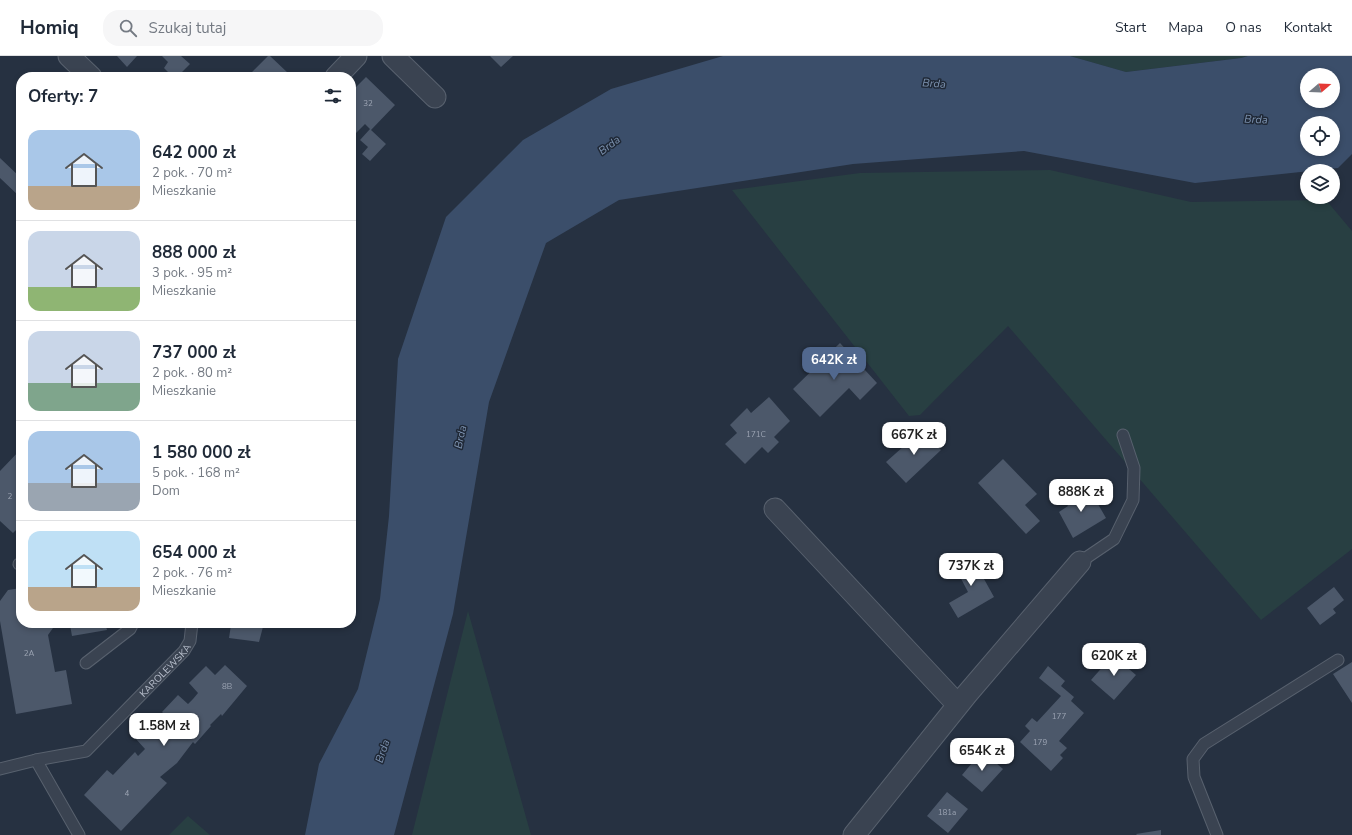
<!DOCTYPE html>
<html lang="pl">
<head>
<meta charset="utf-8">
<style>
	:root { --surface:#fff; --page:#f6f6f7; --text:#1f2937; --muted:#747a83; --line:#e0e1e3; --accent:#51688e }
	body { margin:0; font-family:"Nunito Sans",sans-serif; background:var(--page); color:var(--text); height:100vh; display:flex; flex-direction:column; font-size:15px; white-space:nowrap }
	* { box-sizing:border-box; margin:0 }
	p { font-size:13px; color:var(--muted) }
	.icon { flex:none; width:22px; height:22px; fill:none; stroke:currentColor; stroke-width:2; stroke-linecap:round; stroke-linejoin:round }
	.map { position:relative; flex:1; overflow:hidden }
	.panel { position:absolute; left:16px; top:16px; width:340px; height:556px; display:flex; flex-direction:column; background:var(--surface); border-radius:16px; box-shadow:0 2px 6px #0003 }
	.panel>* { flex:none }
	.needle { width:26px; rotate:71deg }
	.controls { position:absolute; left:1300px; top:12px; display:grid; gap:8px }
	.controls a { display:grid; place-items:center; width:40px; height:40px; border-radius:50%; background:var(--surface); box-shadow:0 2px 6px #0003; font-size:20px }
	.price { position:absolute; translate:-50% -34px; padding:0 9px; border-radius:8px; background:#fff; color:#222; font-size:13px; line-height:26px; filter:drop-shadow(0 1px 2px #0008) }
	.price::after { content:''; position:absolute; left:50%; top:24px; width:12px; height:9px; margin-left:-6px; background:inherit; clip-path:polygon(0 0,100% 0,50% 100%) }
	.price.active { background:var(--accent); color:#fff }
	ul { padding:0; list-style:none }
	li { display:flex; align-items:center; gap:12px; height:100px; padding:0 12px }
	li+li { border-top:1px solid var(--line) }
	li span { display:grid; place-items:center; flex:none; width:112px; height:80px; border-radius:12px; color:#555 }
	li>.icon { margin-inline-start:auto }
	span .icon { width:48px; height:48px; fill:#fffc; stroke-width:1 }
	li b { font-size:17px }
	h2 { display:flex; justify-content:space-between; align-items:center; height:48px; padding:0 12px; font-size:17px }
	header { display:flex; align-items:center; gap:24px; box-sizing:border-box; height:56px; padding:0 20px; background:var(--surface); border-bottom:1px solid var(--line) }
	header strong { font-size:19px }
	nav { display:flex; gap:22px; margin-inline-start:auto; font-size:14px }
	.search { width:280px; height:36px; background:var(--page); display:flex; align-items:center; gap:10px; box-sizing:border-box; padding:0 14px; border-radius:16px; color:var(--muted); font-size:15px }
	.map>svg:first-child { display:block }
	.green { fill:#283f42 }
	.water { fill:#3b4e6a; fill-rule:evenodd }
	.building { fill:#4c586a }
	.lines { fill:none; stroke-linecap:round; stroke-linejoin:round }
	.lane-casing { stroke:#58616e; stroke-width:13 }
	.street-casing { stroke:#58616e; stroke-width:23 }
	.lane { stroke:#3a4351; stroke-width:11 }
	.street { stroke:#3a4351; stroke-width:21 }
	.labels { text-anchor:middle; stroke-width:3; stroke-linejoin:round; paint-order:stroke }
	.number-label { font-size:8px; fill:#9ca4b3 }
	.street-label { font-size:10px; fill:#b7becb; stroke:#1f2836 }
	.water-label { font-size:11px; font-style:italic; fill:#7e94b2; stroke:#1f2836 }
</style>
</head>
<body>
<header>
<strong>Homiq</strong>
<div class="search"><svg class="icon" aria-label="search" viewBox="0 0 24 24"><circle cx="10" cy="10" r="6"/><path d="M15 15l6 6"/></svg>Szukaj tutaj</div>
<nav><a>Start</a><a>Mapa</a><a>O nas</a><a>Kontakt</a></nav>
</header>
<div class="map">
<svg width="1352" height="779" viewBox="0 0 1352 779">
	<rect width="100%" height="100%" fill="#263141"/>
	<!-- green -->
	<path class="green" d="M1070 0H1248L1241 2 1126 16Z
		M1050 114 1191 146 1326 144 1352 175V493L1261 564 1008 270 920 359 909 360 732 134 860 117Z
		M468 555 531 779H412Z
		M188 760 210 779H169Z"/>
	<!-- water -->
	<path class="water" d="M723 0H1070L1126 16 1241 2 1248 0H1352V98L1338 112 1195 127 1024 95 853 108 619 144 546 187 489 346 453 558 394 779H305L319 708 358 633 380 543 389 460 398 303 446 161 523 84 611 33ZM1307 19H1333V45H1307ZM1307 67H1333V93H1307Z"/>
	<!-- building -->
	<path class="building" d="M117 0H137L127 11Z
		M162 0H181L190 8 177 21H173L164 12 168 6Z
		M268 0H270L288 17 284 21H255L251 17Z
		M490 0H513L501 11Z
		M366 21 395 49 371 74 386 88 370 105 362 98 368 91 360 84 370 73 365 68 351 82V36Z
		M0 102 21 122V145L18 142 19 140 0 122Z
		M840 287 877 327 860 344 849 332 820 361 793 333Z
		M769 341 790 365 774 381 779 386 768 397 762 391 745 408 725 388 737 377 730 369 747 352 751 357Z
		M922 374 941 394 906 427 886 406Z
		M21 393V469L13 477 0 465V415Z
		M1003 403 1037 438 1025 449 1040 465 1026 478 978 427Z
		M1076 435 1080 443 1091 436 1106 462 1073 482 1059 456 1068 450 1063 442Z
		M977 498 984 511 979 514 994 541 958 562 949 547 968 536 955 511Z
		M1334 531 1344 544 1333 553 1336 557 1320 569 1307 552Z
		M21 532V567H105L107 574 72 580 70 569 53 572 48 579 55 616 66 614 72 648 16 658 0 565V545L8 534Z
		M222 567H264L259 586 229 582 231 569Z
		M1113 599 1121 606H1129V613L1136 619 1114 644 1091 624Z
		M1352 606V647L1333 618Z
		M225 609 247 630 222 660 221 658 210 669 211 670 195 688 193 686 177 707 160 721 167 727 121 775 84 739 107 714 113 719 135 696 138 700 145 693 136 683 152 666 162 675 171 665 162 656 178 639 188 648 193 643 198 637 189 627 206 610 215 619Z
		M1048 610 1065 625 1061 630 1074 641 1071 645 1084 657 1059 685 1067 692 1060 699 1063 702 1051 715 1020 686 1030 675 1025 670 1032 662 1037 666 1061 640 1039 622Z
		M982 695 1003 713 982 736 962 719Z
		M947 736 968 753 948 777 927 760Z
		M1161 774V779H1137L1136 778Z"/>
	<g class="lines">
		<defs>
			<g id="lane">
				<path d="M1080 506 1114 483 1133 444 1134 412 1123 379"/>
				<path d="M19 508 21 507"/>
				<path d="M86 607 130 573 133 567"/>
				<path d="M36 704 79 779"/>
				<path id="s1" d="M0 713 36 704 86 695 184 595 190 585 192 567"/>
				<path d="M1217 779 1194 721 1193 703 1204 688 1338 604"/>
			</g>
			<path id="street" d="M69 0 91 21
				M393 0 435 41
				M336 21 356 0
				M775 453 958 649
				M854 779 967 638 1080 506"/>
		</defs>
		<!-- lane casing -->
		<use href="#lane" class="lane-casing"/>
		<!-- street casing -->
		<use href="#street" class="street-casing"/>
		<!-- lane -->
		<use href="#lane" class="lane"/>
		<!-- street -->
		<use href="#street" class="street"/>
	</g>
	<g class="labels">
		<!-- number labels -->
		<g class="number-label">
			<text x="368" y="50">32</text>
			<text x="756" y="381">171C</text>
			<text x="10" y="443">2</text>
			<text x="29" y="600">2A</text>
			<text x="227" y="633">8B</text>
			<text x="1059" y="663">177</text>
			<text x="1040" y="689">179</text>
			<text x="127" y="740">4</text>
			<text x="947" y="759">181a</text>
		</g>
		<!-- street labels -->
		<g class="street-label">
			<text dy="4" stroke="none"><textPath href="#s1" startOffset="201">KAROLEWSKA</textPath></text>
		</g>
		<!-- water labels -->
		<g class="water-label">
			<text transform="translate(934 27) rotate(4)" y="4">Brda</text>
			<text transform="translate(1256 63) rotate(3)" y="4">Brda</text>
			<text transform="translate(609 89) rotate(-37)" y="4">Brda</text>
			<text transform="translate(460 381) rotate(-78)" y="4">Brda</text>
			<text transform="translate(382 695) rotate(-72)" y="4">Brda</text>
		</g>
	</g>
</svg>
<div class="controls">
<a><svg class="needle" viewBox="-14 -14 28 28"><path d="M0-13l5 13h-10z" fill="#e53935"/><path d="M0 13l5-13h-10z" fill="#747a83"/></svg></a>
<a><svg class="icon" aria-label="locate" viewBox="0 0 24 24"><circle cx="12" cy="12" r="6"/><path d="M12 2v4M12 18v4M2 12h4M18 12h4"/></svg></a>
<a><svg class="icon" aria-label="layers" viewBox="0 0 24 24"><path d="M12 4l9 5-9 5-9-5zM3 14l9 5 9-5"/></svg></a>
</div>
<b class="price active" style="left:834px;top:325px">642K zł</b>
<b class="price" style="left:914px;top:400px">667K zł</b>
<b class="price" style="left:1081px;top:457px">888K zł</b>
<b class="price" style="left:971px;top:531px">737K zł</b>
<b class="price" style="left:1114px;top:621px">620K zł</b>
<b class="price" style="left:164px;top:691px">1.58M zł</b>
<b class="price" style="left:982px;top:716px">654K zł</b>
<section class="panel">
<h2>Oferty: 7<svg class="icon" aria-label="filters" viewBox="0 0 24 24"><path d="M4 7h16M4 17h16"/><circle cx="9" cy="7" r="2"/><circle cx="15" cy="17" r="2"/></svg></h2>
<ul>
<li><span style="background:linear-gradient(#a9c7e8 70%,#b9a48a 0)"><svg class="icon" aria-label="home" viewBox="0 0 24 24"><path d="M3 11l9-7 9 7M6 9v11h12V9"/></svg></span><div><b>642 000 zł</b><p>2 pok. · 70 m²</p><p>Mieszkanie</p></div></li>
<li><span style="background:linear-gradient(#c9d6e8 70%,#8fb573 0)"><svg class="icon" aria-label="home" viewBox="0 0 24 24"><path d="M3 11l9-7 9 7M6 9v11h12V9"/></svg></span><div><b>888 000 zł</b><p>3 pok. · 95 m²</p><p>Mieszkanie</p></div></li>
<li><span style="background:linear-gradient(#c9d6e8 65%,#7fa58c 0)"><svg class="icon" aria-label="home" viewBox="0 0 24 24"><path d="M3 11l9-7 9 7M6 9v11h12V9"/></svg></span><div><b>737 000 zł</b><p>2 pok. · 80 m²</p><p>Mieszkanie</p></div></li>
<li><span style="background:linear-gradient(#a9c7e8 65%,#9aa5b1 0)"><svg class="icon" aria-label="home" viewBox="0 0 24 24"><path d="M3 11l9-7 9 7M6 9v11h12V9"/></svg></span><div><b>1 580 000 zł</b><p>5 pok. · 168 m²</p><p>Dom</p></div></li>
<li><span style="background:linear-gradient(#bfe0f5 70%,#b9a48a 0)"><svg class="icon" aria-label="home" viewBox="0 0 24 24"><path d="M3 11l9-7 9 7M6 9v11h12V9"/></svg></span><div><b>654 000 zł</b><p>2 pok. · 76 m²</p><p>Mieszkanie</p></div></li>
</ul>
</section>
</div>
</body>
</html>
